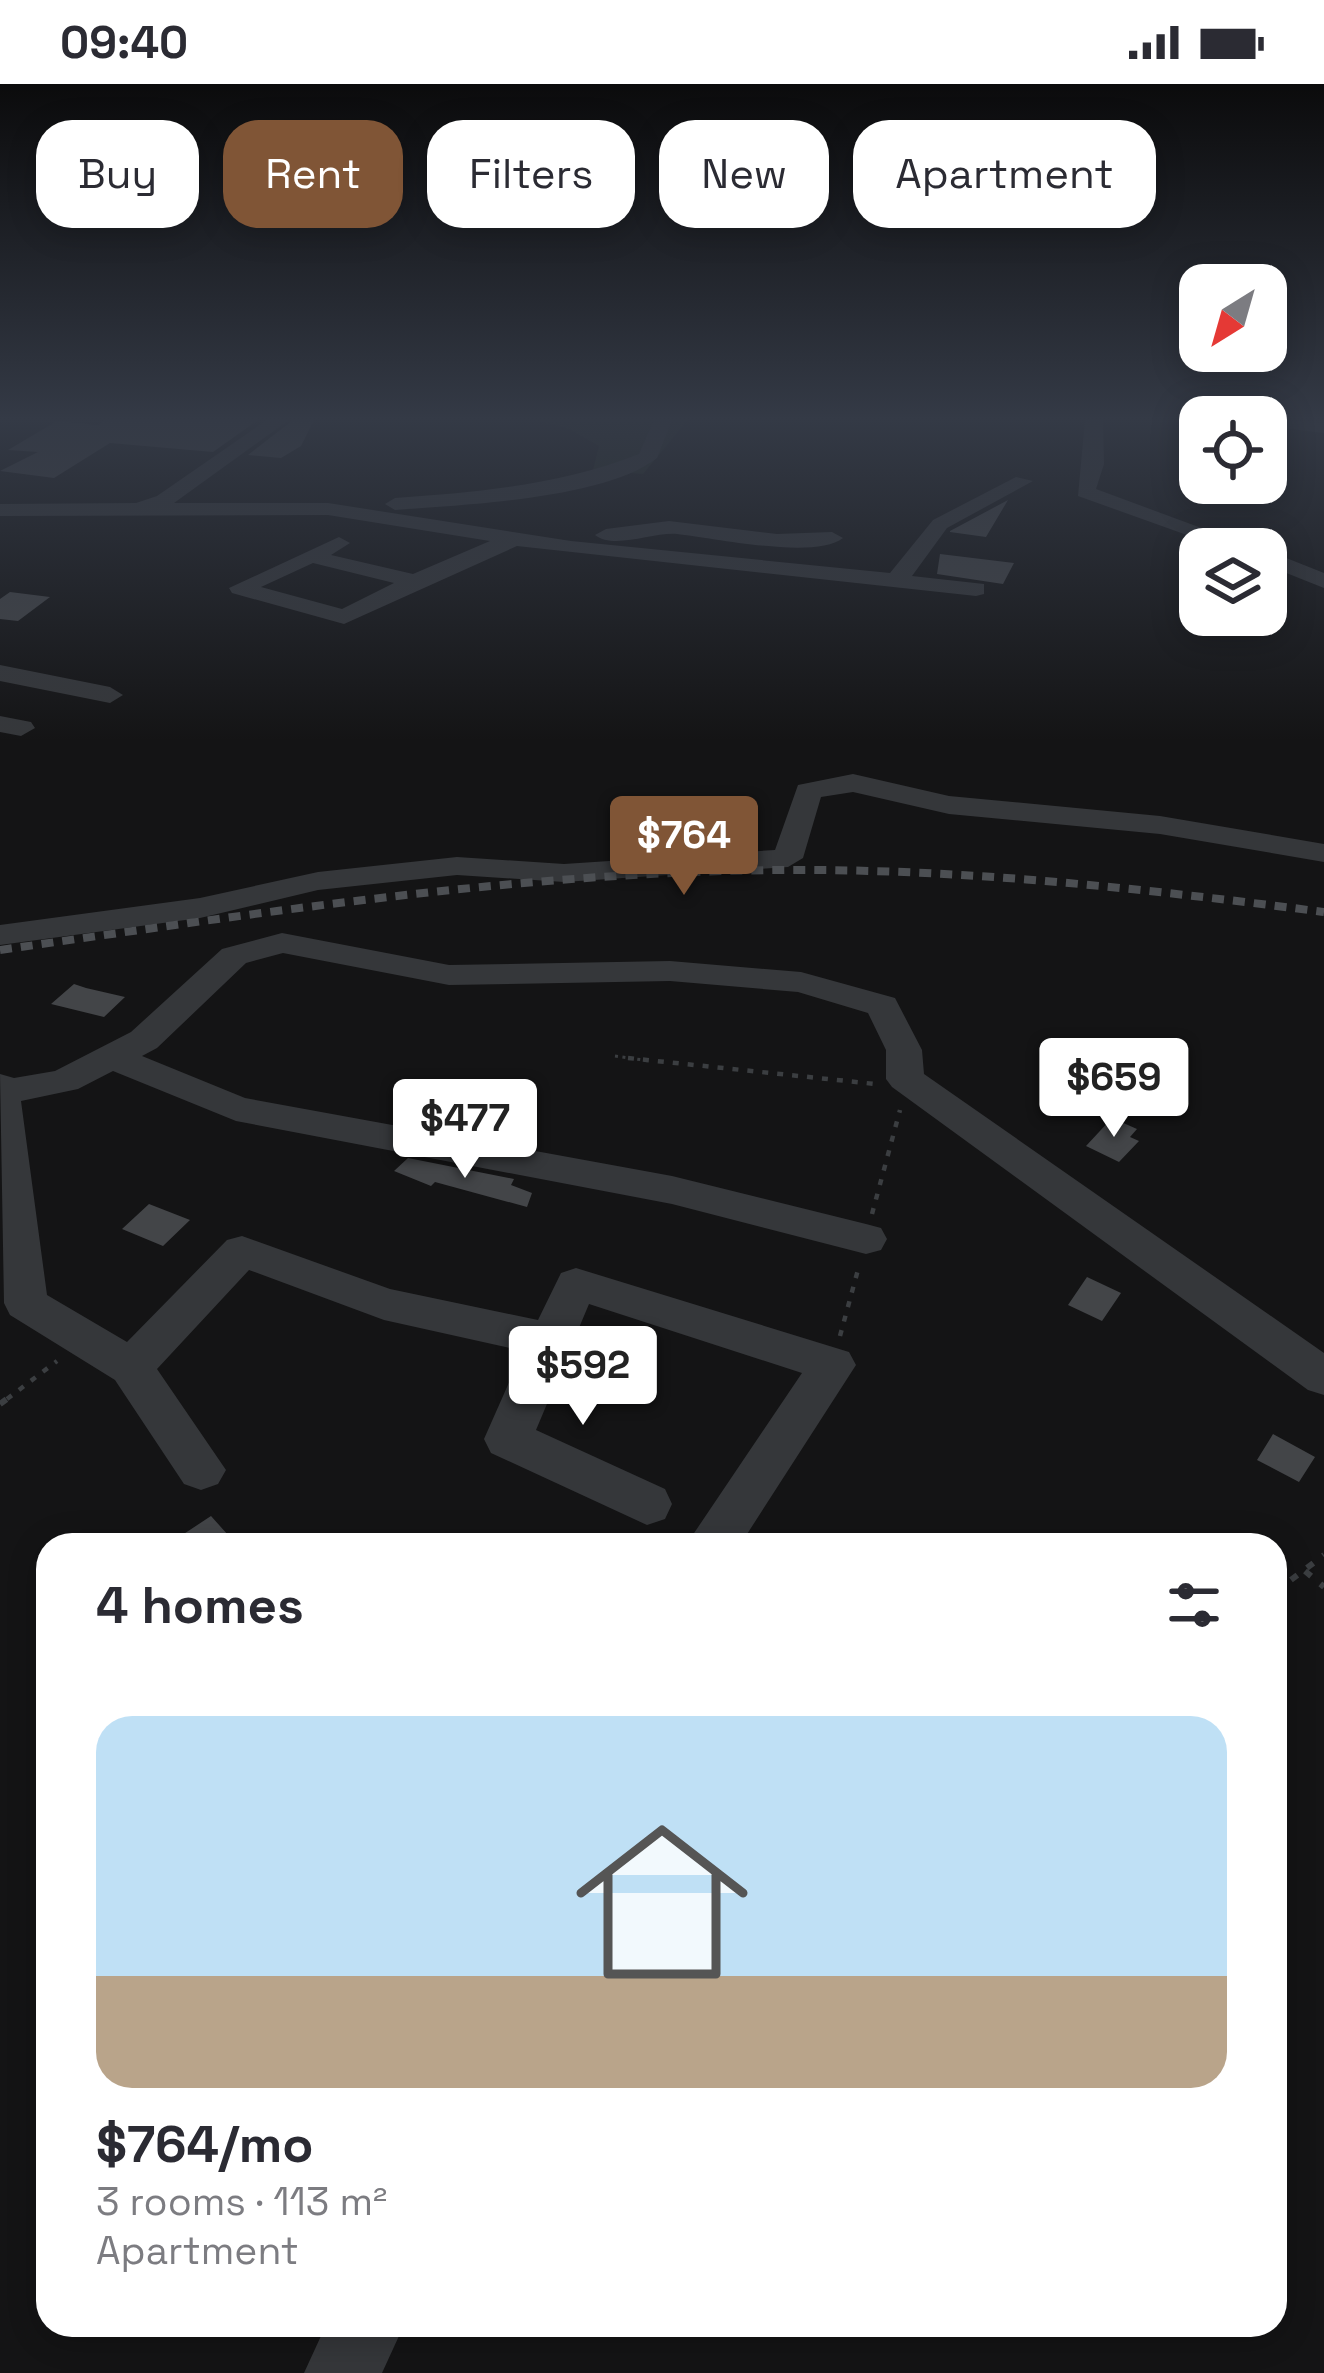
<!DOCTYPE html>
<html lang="en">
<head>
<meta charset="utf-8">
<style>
	:root { --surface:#fff; --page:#f7f7f7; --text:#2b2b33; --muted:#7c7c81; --line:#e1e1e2; --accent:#805536 }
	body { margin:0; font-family:"Space Grotesk",sans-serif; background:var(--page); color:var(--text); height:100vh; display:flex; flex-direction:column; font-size:45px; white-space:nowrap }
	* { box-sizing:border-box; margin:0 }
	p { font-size:39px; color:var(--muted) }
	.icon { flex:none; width:66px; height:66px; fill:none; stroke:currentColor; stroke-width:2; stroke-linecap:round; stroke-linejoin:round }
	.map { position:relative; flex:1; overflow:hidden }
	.side { position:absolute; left:36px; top:1449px; width:1251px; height:804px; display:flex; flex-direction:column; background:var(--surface); border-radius:36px; box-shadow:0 6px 30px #0003 }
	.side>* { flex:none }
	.hud { position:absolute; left:36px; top:36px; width:1254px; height:108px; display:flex; gap:24px }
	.needle { width:78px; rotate:217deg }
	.fabs { position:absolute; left:1179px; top:180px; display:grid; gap:24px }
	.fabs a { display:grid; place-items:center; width:108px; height:108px; border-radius:24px; background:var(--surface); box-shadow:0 6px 30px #0003; font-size:60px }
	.price { position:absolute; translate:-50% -102px; padding:0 27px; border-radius:12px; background:#fff; color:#222; font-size:39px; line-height:78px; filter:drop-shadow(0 3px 6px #0008) }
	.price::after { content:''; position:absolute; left:50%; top:72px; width:36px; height:27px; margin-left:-18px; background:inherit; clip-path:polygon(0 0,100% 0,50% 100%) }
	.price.active { background:var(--accent); color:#fff }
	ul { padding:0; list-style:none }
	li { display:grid; align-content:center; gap:24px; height:636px; padding:0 60px }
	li+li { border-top:3px solid var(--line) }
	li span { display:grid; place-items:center; height:372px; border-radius:36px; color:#555 }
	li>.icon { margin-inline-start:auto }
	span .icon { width:216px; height:216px; fill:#fffc; stroke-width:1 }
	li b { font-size:51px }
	h2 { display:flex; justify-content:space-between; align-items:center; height:144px; padding:0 60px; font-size:51px }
	.pill { padding:0 42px; border-radius:36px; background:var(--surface); box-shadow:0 6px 30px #0003; font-size:42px; line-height:108px }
	.pill.active { background:var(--accent); color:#fff }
	.status { display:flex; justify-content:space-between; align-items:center; height:84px; padding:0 60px; background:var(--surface); direction:ltr }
	.status svg { height:33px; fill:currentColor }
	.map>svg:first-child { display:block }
	.green { fill:#202820 }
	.building { fill:#434548 }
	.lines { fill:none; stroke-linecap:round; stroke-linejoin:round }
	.path-far2 { stroke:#3b3e41; stroke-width:3; stroke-dasharray:3 4.5; stroke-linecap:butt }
	.path-far1 { stroke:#3b3e41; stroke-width:4.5; stroke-dasharray:6 9; stroke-linecap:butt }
	.path { stroke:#3b3e41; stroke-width:6; stroke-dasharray:8 12; stroke-linecap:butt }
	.minor { fill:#35373a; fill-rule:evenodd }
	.rail { stroke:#4c4f53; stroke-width:8; stroke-dasharray:12 9; stroke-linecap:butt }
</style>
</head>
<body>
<div class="status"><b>09:40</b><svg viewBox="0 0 49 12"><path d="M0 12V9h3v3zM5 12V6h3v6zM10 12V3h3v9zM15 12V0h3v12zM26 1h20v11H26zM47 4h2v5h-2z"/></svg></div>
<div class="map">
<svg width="1324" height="2289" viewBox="0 0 1324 2289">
	<rect width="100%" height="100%" fill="#141415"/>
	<!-- green -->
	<path class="green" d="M535 336H688L643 390 593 386 599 362 569 345Z"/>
	<!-- building -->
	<path class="building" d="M105 336H258L213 368 110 359 54 394 0 387 38 368 8 366 57 337 98 341Z
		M293 336H314L301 362 281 374 248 371Z
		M1008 416 986 453 950 448V447Z
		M940 470 1014 479 1003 500 937 490Z
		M10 508 50 513 18 537 0 535V515Z
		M74 900 86 904 125 913 104 933 51 920Z
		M1112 1034 1137 1045 1130 1053 1139 1057 1119 1078 1086 1062Z
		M408 1074 514 1095 511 1101 532 1109 527 1123 435 1098 431 1102 394 1087Z
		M149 1120 190 1136 163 1162 122 1145Z
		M1087 1193 1121 1209 1102 1237 1068 1221Z
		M1273 1350 1315 1373 1299 1398 1257 1376Z
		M211 1432 237 1461H167Z"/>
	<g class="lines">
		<!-- path-far2 -->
		<path class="path-far2" d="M615 972 650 977"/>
		<!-- path-far1 -->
		<path class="path-far1" d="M628 974 875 1000
			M872 1130 900 1026
			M840 1252 859 1182
			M7 1315 57 1277"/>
		<!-- path -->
		<path class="path" d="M0 1320 11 1312
			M1305 1487 1324 1503
			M1275 1508 1324 1471"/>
		<!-- minor -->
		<path class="minor" d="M267 336H289L174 419H328L571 457 890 489 933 436 1016 393 1033 397 947 444 912 492 984 500V510L976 512 517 462 344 540 232 509 229 504 339 453 350 459 331 471 413 490 490 457 328 431 0 432V420L136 419 157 412ZM313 479 394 499 342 525 261 503Z
			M654 336H672L657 374C605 415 462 421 395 426L385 420 395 414C479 408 560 401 639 370Z
			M1085 336H1103L1104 380 1096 405 1258 465H1226L1078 412Z
			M1266 336 1324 339V349L1266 342Z
			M669 437 777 450 832 448 843 454C815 476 714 454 677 450 653 448 614 466 595 451L606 445Z
			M1266 466 1324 489V504L1266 481Z
			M0 581 110 603 123 611 110 619 0 597Z
			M0 632 31 638 35 644 21 652 0 648Z
			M853 690 949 712 1160 732 1324 760V778L1160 750 949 730 853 708 821 713 803 774 788 783 564 798 457 791 318 806 200 834 0 861V841L200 814 318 788 457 773 564 780 775 766 798 701Z
			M282 849 449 881 670 877 801 888 895 914 922 966 924 990 1324 1269V1311L1308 1306 892 1003 886 995V966L868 929 798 908 670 897 449 901 283 869 246 879 157 964 142 972 245 1014 672 1092 866 1140 881 1144 887 1155 881 1166 866 1170 672 1120 236 1037 113 987 78 1005 21 1017 47 1211 127 1258 227 1156 242 1152 390 1205 538 1236 561 1189 576 1184 849 1268 856 1281 740 1461H686L802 1289 589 1220 536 1346 665 1405 672 1420 665 1435 647 1441 491 1369 484 1355 523 1267 384 1236 249 1186 157 1285 226 1386 218 1400 201 1406 184 1400 115 1296 10 1231 4 1219 0 990 14 994 55 987 131 948 222 865Z
			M326 2241H404L382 2289H304Z"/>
		<!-- rail -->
		<path class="rail" d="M0 866C261 829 524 787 788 786 968 785 1146 805 1324 828"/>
	</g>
	<!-- sky -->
	<linearGradient id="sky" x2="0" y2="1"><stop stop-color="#0b0b0c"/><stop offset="0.51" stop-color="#343a46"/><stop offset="1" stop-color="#343a46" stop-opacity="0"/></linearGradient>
	<rect width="1324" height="657" fill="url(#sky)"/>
</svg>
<div class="fabs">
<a><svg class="needle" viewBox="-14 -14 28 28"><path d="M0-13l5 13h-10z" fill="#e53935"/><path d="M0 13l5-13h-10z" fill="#7c7c81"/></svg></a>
<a><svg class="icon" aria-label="locate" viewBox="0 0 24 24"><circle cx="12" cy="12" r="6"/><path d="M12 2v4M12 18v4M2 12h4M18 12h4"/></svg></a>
<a><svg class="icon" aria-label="layers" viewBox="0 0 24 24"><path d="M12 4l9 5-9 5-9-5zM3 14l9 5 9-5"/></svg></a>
</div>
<b class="price active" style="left:684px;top:814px">$764</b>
<b class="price" style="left:1114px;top:1056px">$659</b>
<b class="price" style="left:465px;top:1097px">$477</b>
<b class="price" style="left:583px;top:1344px">$592</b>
<div class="hud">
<a class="pill">Buy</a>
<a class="pill active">Rent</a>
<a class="pill">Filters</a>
<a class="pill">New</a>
<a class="pill">Apartment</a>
</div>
<section class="side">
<h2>4 homes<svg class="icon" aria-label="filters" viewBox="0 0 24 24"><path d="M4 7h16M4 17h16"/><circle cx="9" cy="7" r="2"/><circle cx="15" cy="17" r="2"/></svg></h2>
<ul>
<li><span style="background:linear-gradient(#bfe0f5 70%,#b9a48a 0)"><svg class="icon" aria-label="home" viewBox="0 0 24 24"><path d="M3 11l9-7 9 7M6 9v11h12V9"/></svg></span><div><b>$764/mo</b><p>3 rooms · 113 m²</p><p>Apartment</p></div></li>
</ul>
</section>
</div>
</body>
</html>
